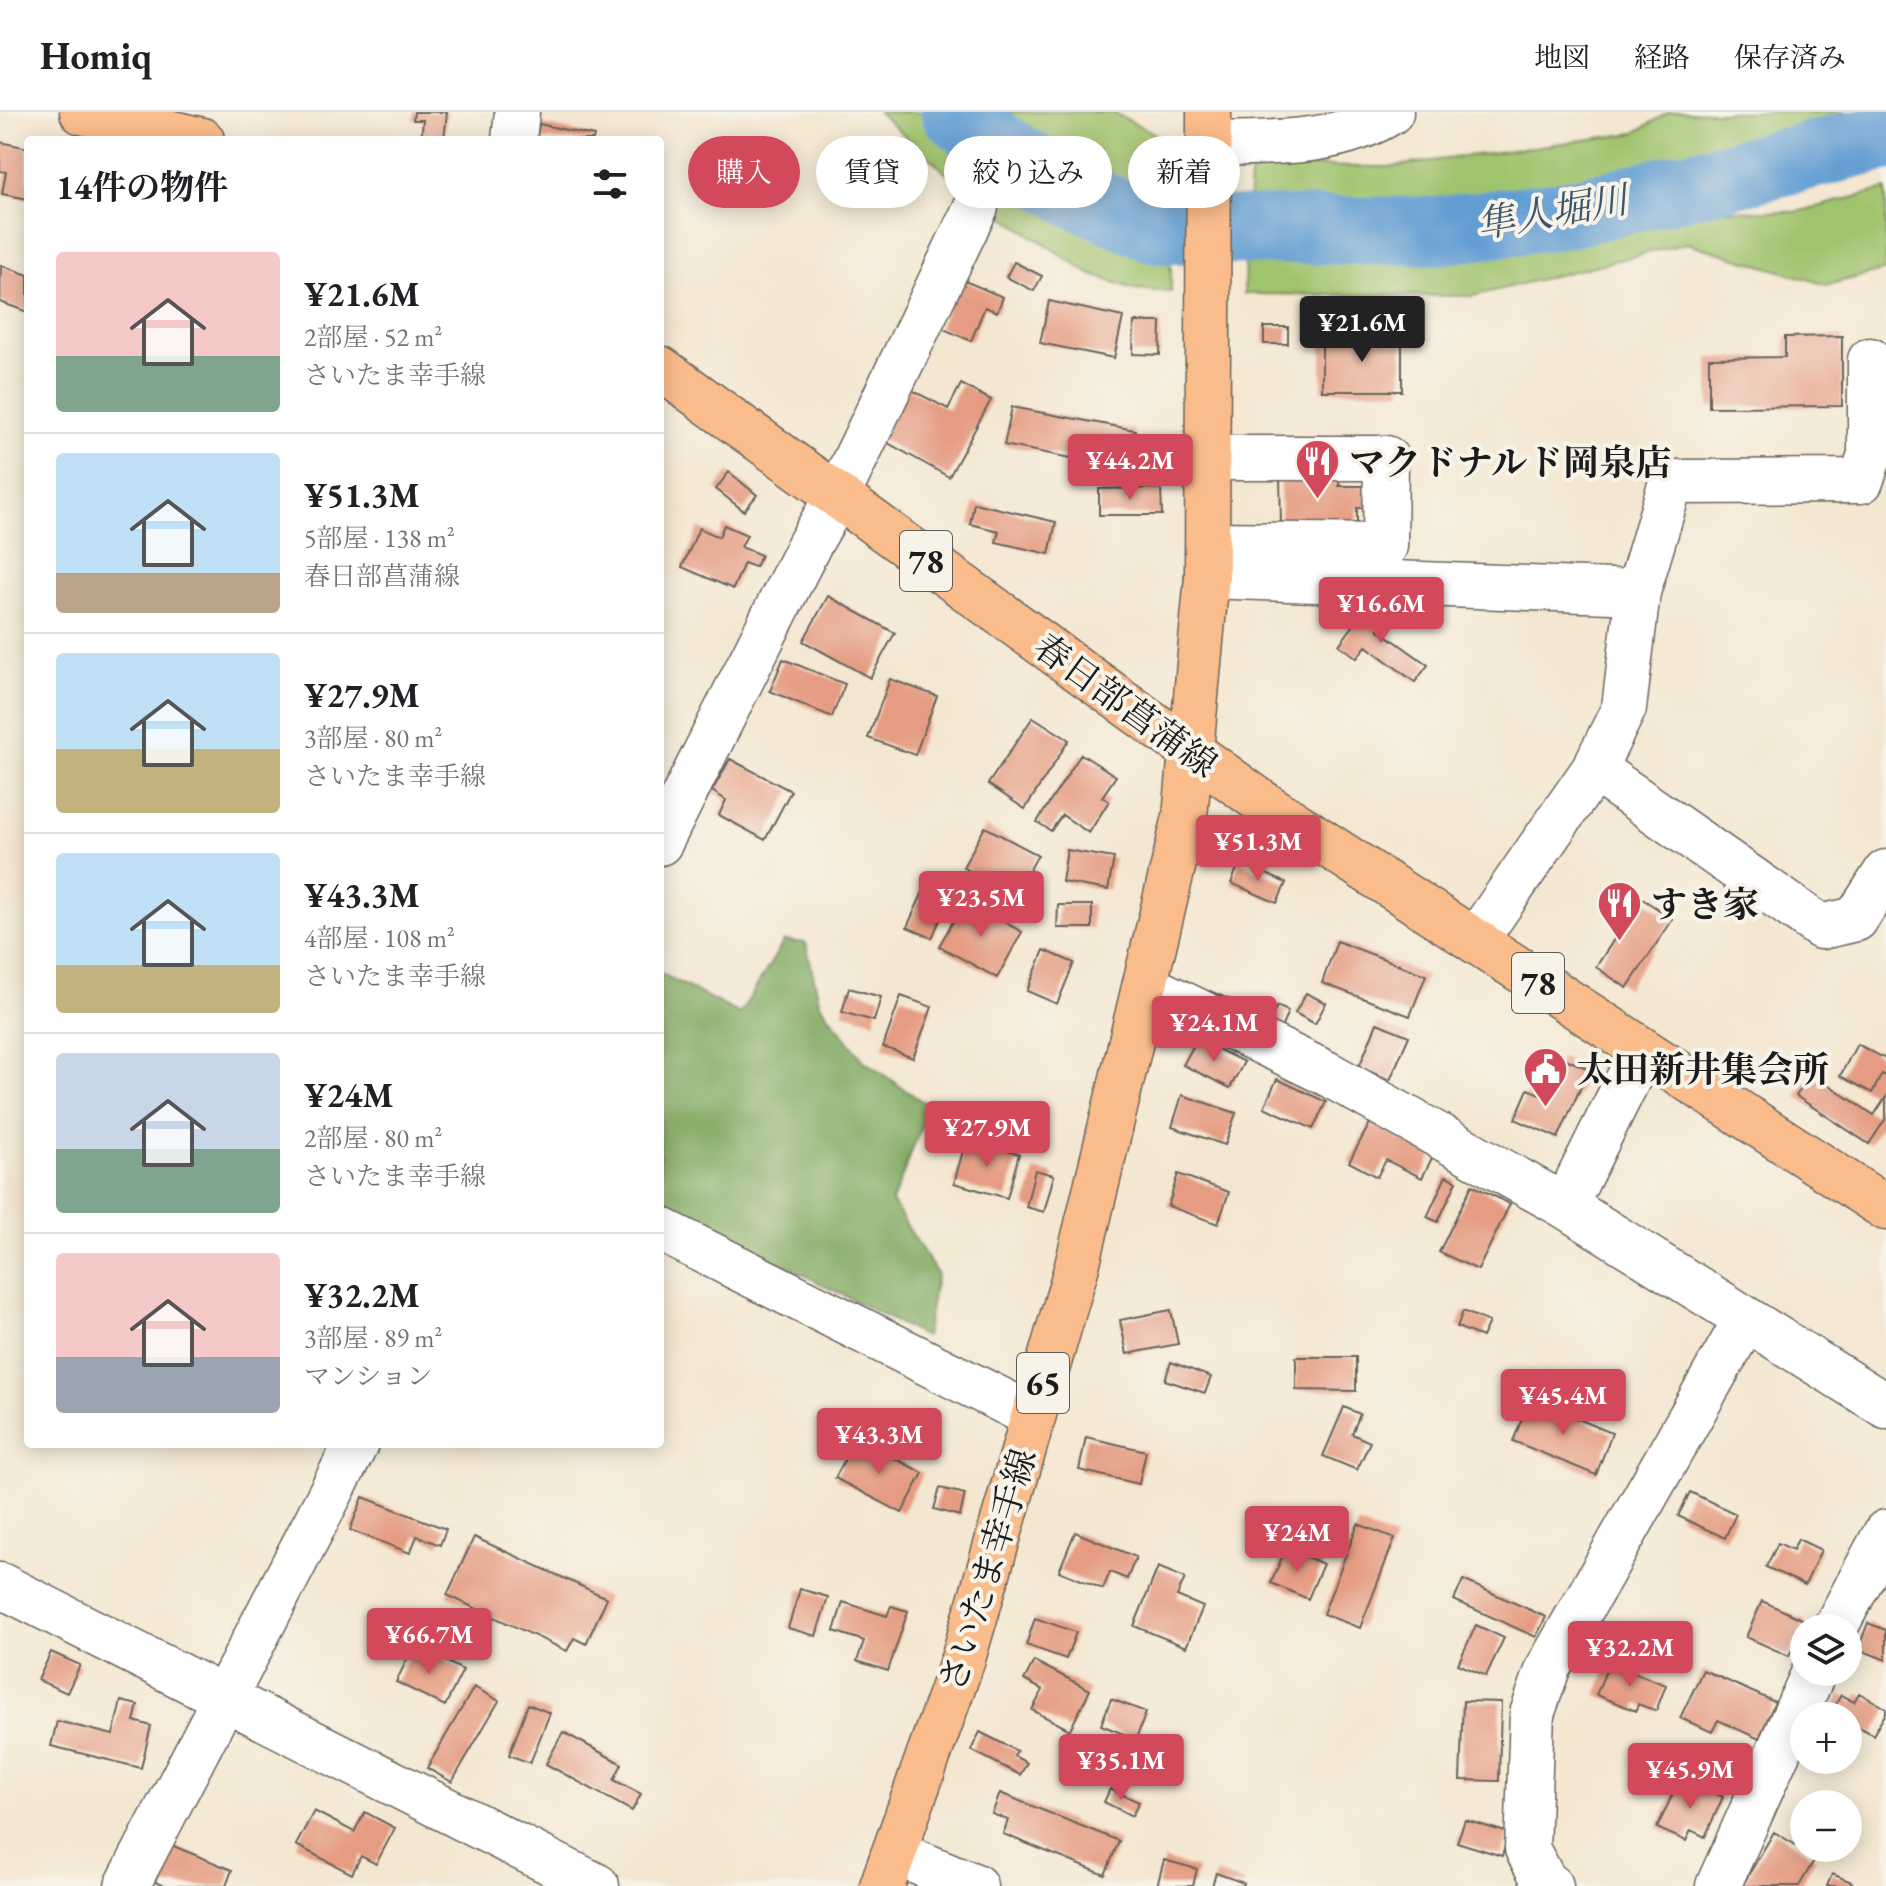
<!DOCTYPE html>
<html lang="ja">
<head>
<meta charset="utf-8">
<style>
	:root { --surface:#fff; --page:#f6f6f6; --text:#202124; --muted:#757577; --line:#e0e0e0; --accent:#d1495b }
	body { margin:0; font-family:"EB Garamond","Noto Serif JP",serif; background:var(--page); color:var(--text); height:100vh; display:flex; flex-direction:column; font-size:30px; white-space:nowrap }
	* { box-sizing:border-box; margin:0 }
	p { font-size:26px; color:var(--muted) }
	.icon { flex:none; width:44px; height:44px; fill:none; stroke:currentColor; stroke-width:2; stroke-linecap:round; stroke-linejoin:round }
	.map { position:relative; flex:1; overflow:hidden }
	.panel { position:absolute; left:24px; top:24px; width:640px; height:1312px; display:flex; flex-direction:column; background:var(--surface); border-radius:8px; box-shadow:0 4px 20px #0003 }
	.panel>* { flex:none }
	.guide { position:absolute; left:688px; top:24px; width:760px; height:72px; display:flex; gap:16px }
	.controls { position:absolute; left:1790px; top:1502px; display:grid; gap:16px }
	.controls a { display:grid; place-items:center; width:72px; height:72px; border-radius:50%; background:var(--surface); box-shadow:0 4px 20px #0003; font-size:40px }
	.price { position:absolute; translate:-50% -68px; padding:0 18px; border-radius:8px; background:var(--accent); color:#fff; font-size:26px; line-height:52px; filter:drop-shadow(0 2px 4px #0008) }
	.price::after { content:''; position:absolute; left:50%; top:48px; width:24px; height:18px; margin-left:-12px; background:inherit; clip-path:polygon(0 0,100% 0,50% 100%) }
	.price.current { background:#222; color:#fff }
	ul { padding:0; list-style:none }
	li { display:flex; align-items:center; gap:24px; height:200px; padding:0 32px }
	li+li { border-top:2px solid var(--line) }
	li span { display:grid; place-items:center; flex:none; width:224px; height:160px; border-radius:8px; color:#555 }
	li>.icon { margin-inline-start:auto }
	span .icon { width:96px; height:96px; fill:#fffc; stroke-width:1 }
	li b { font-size:34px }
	h2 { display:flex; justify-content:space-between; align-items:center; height:96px; padding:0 32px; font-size:34px }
	.chip { padding:0 28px; border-radius:36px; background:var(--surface); box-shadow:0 4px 20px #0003; font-size:28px; line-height:72px }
	.chip.current { background:var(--accent); color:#fff }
	header { display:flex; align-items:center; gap:48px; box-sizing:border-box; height:112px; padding:0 40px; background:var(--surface); border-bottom:2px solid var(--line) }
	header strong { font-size:38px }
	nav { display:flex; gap:44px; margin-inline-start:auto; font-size:28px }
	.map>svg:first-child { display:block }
	.green { fill:#a0c36d; stroke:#5e7044; stroke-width:2 }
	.forest { fill:#80a960; stroke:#4e623e; stroke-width:2 }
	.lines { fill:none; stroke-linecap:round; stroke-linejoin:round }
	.river { stroke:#639ed3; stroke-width:68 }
	.building { fill:#e59c82 }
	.minor-casing { stroke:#68635b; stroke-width:47 }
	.major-casing { stroke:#68635b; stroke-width:47 }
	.minor { stroke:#fff; stroke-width:44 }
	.major { stroke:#fabc8b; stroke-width:44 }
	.labels { text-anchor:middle; stroke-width:8; stroke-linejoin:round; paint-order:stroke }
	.shield { fill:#f7f3e8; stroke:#5e5c59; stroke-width:2 }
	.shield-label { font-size:34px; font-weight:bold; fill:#1c1c1c }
	.poi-label { font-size:36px; font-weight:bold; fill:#1c1c1c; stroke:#f7f3e8; text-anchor:start }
	.street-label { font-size:36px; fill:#1c1c1c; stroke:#f7f3e8 }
	.water-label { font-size:38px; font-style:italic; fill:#3c566e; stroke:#f7f3e8 }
</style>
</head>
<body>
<header>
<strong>Homiq</strong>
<nav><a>地図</a><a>経路</a><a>保存済み</a></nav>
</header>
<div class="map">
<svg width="1886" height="1774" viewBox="0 0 1886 1774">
	<rect width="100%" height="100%" fill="#f7f3e8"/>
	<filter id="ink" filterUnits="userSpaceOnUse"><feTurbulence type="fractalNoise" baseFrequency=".0125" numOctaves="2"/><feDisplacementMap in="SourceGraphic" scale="16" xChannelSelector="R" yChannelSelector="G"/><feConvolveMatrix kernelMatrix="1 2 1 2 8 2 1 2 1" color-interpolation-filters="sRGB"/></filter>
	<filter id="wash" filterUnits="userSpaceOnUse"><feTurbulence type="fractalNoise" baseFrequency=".006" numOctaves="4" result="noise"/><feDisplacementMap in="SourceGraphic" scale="32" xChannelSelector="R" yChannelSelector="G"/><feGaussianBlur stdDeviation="1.8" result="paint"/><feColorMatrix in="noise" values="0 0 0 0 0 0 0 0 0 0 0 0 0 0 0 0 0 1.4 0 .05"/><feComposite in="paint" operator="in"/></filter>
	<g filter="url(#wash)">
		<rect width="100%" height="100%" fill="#f4e7d1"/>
		<!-- green -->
		<path class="green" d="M878 0H932L976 39 1102 119 1147 134 1171 139V180L1134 177 1090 162 970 82Z
			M993 0H1112L1174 31 1170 94 1136 89 1071 58Z
			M1669 0H1864L1610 70 1464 89 1360 93 1248 91 1251 54 1388 55 1635 21Z
			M1886 77V158L1827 173 1687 131 1473 184 1244 182 1245 140 1419 148 1590 128 1685 97 1797 100Z"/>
		<!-- forest -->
		<path class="forest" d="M784 829 806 831 820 892 864 949 929 994 892 1090 937 1162 925 1225 660 1089V861L740 902Z"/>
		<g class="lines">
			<!-- river -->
			<path class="river" d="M955 0 988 27 1077 83 1158 118 1438 119 1567 102 1886 25"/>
		</g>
		<g id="blocks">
			<!-- building -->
			<path class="building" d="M414 0H447L444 28H421L423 8H413Z
				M539 12 594 24 593 28H536Z
				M0 30 28 36V87L2 82 6 60 0 59Z
				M1014 150 1042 164 1034 179 1006 165Z
				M1 153 28 163V200L0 190Z
				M960 167 1003 185 997 200 985 195 971 229 939 215Z
				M1049 189 1123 205 1114 246 1040 231Z
				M1134 210H1161L1160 243 1133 242Z
				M1264 215H1288V232H1264Z
				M1322 224H1402V279H1322Z
				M1842 224V294L1709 295V246L1785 245V225Z
				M961 272 991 288 949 365 881 327 908 276 948 297Z
				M1012 295 1135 318 1128 357 1004 333Z
				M729 360 757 383 744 399 716 377Z
				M1339 363V374H1367L1368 396H1357V413L1281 414 1280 364Z
				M1161 376 1162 403H1099V377Z
				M974 391 1056 410 1049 442 996 430 999 419 970 412Z
				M724 413 747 423 741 435 761 443 755 455 744 451 733 477 682 455 699 416 719 425Z
				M828 484 895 521 870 566 803 529Z
				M1368 494 1386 507 1378 517 1428 553 1415 570 1366 534 1357 546 1339 533Z
				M783 547 845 572 832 605 770 579Z
				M890 567 937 584 915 643 868 626Z
				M1033 605 1069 628 1025 697 988 672Z
				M1081 642 1116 664 1102 685 1109 689 1089 721 1062 703 1051 719 1037 710Z
				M730 647 791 679 765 728 719 703 726 688 712 679Z
				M985 715 1038 743 1015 784 963 755Z
				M1067 738 1114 746 1108 778 1062 770Z
				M1240 750 1286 771 1277 791 1231 771Z
				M927 771 952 781 932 826 907 815Z
				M1641 786 1673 807 1627 876 1596 855Z
				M965 788 1022 820 997 866 939 834Z
				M1058 793H1092V816H1057Z
				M1337 829 1426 863 1410 904 1322 871Z
				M1044 838 1074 851 1057 892 1027 879Z
				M849 876 881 885 874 909 842 900Z
				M1210 879 1271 906 1277 894 1288 899 1279 922 1206 889Z
				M1306 881 1326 891 1315 912 1295 901Z
				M901 884 932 895 913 946 883 935Z
				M1377 911 1409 924 1390 968 1359 955Z
				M1197 927 1244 950 1230 976 1183 953Z
				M1857 932 1886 947V964L1882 962 1872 981 1840 964Z
				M1561 945 1589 957 1558 1026 1515 1007 1528 977 1544 984Z
				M1811 961 1874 1003 1886 985V1006L1869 1032 1796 984Z
				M1277 967 1326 990 1313 1017 1264 995Z
				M1182 983 1236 1001 1225 1033 1172 1015Z
				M1370 1011 1433 1044 1422 1066 1386 1048 1377 1065 1349 1050Z
				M966 1028 1019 1042 1007 1086 954 1071Z
				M1035 1058 1054 1063 1044 1100 1026 1095Z
				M1178 1062 1229 1080 1218 1112 1168 1094Z
				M1446 1064 1457 1069 1438 1110 1427 1105Z
				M1472 1073 1510 1092 1478 1158 1439 1140Z
				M1171 1198 1178 1232 1127 1242 1120 1208Z
				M1463 1199 1489 1210 1482 1225 1457 1215Z
				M1296 1245H1356V1279L1296 1278Z
				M1171 1250 1211 1265 1205 1281 1165 1268Z
				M1530 1287 1612 1321 1596 1363 1513 1329Z
				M1344 1295 1360 1302 1352 1322 1370 1330 1357 1358 1323 1344Z
				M1086 1325 1146 1339 1139 1372 1079 1358Z
				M856 1326 923 1361 902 1401 835 1366Z
				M940 1376 965 1382 960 1404 934 1397Z
				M1690 1380 1736 1402 1725 1426 1678 1404Z
				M363 1385 446 1417 440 1433 417 1424 410 1441 350 1418Z
				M1358 1412 1395 1426 1360 1516 1323 1502Z
				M1075 1420 1136 1445 1127 1467 1110 1460 1103 1477 1059 1459Z
				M474 1425 607 1486 586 1532 574 1526 567 1539 447 1483Z
				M1798 1427 1821 1438 1805 1473 1766 1455 1778 1431 1793 1438Z
				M1286 1436 1323 1452 1308 1487 1271 1471Z
				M1158 1455 1185 1466 1177 1484 1203 1495 1186 1535 1134 1514Z
				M1463 1468 1546 1505 1536 1525 1454 1488Z
				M800 1477 828 1485 816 1524 788 1516Z
				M1762 1489 1806 1509 1789 1544 1746 1525Z
				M843 1490 887 1504 891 1494 908 1499 888 1559 857 1549 864 1529 834 1519Z
				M1035 1506 1076 1520 1066 1547 1026 1533Z
				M1868 1511 1886 1518V1548L1858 1537Z
				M1476 1513 1504 1526 1486 1564 1458 1552Z
				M414 1533 463 1558 445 1594 396 1570Z
				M51 1540 80 1553 67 1581 38 1568Z
				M1034 1549 1090 1578 1070 1618 1032 1598 1043 1578 1024 1568Z
				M1609 1551 1666 1573 1656 1599 1638 1592 1636 1599 1596 1583Z
				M1703 1558 1775 1590 1759 1627 1718 1608 1712 1620 1680 1606Z
				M474 1575 499 1589 452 1670 427 1656Z
				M1859 1581 1886 1596V1601L1873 1623 1851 1611 1848 1617V1604H1829L1841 1583 1854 1590Z
				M1111 1587 1146 1600 1136 1627 1101 1613Z
				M121 1589 138 1593 134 1609 151 1614 141 1656 51 1634 57 1609 113 1623Z
				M1463 1589 1501 1590 1499 1669 1460 1668Z
				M528 1592 550 1601 530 1651 509 1643Z
				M563 1620 622 1652 614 1668 641 1682 632 1699 546 1652Z
				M980 1620 1017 1639 1014 1644 1027 1651 1020 1663 971 1638Z
				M1680 1666 1723 1685 1705 1725 1691 1718 1686 1729 1657 1716Z
				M1110 1677 1139 1690 1132 1704 1104 1690Z
				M1000 1681 1119 1729 1105 1763 1003 1722 1008 1708 992 1702Z
				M314 1699 354 1720 365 1700 395 1716 376 1752 361 1744 352 1762 296 1733Z
				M1465 1708 1509 1721 1502 1744 1457 1730Z
				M1774 1720 1816 1745 1799 1774H1742Z
				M171 1733 232 1758 226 1774H164L155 1770Z
				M1164 1748 1197 1757 1193 1774H1157Z
				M1216 1761 1244 1771 1243 1774H1212Z
				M1832 1762 1852 1770 1851 1774H1827Z"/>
		</g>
	</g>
	<g filter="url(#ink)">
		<use href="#blocks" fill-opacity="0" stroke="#68635b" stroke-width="2"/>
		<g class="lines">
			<defs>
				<path id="minor" d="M514 28 517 0
					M1211 32C1272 30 1337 34 1391 0
					M1208 432 1385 434 1386 346H1208
					M1207 464 1638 480 1624 596 1594 657 1475 829
					M1638 480 1671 370 1861 369 1870 343V248
					M1594 657 1821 815 1856 807 1886 760
					M660 731 809 433 837 385 976 95
					M1146 874 1328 962 1565 1094 1886 1294
					M1565 1094 1642 939
					M660 1117 1033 1304
					M0 1473 597 1774
					M1835 1516 1886 1420
					M895 1741 975 1774
					M127 1774 356 1332
					M1551 1774 1546 1772 1527 1737 1532 1602 1548 1556 1746 1207
					M1718 1774 1814 1560"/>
				<path id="major" d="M82 0 202 28
					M660 256 1263 691 1886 1096
					M882 1774 963 1547 1077 1154 1185 705 1207 464 1209 0"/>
			</defs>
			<!-- minor casing -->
			<use href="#minor" class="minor-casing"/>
			<!-- major casing -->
			<use href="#major" class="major-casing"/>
			<!-- minor -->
			<use href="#minor" class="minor"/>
			<!-- major -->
			<use href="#major" class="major"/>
		</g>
	</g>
	<!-- icons -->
	<defs>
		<symbol id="restaurant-pin" viewBox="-11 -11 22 30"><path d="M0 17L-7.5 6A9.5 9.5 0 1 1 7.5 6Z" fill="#d1495b" stroke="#f7f3e8"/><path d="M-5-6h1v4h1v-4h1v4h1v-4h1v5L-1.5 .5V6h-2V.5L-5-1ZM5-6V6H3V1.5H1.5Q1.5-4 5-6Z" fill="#fff"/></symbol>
		<symbol id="civic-pin" viewBox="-11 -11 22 30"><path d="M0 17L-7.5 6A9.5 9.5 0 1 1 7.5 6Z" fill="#d1495b" stroke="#f7f3e8"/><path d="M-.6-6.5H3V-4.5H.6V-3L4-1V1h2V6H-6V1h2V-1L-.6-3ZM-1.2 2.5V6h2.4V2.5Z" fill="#fff"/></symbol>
	</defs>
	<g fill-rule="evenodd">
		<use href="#restaurant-pin" x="1292" y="324" width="51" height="69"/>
		<use href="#restaurant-pin" x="1594" y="766" width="51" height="69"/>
		<use href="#civic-pin" x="1520" y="932" width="51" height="69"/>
	</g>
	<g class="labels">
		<!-- shield labels -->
		<g class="shield">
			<rect x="900" y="419" width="52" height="60" rx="6"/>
			<rect x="1512" y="841" width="52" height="60" rx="6"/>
			<rect x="1017" y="1241" width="52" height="60" rx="6"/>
		</g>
		<g class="shield-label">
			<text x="926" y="461">78</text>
			<text x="1538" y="883">78</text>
			<text x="1043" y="1283">65</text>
		</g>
		<!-- poi labels -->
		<g class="poi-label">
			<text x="1349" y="363">マクドナルド岡泉店</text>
			<text x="1651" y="805">すき家</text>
			<text x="1577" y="970">太田新井集会所</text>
		</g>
		<!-- street labels -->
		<g class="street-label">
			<text transform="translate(1126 593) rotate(36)" y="13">春日部菖蒲線</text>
			<text transform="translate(987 1458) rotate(-73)" y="13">さいたま幸手線</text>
		</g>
		<!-- water labels -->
		<g class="water-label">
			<text transform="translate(1552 100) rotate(-10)" y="13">隼人堀川</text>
		</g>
	</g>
</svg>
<div class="controls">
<a><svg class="icon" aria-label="layers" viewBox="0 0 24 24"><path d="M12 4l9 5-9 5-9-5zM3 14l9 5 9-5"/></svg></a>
<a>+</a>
<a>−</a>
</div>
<b class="price current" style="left:1362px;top:252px">¥21.6M</b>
<b class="price" style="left:1130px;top:390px">¥44.2M</b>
<b class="price" style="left:1381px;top:533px">¥16.6M</b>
<b class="price" style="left:1258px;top:771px">¥51.3M</b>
<b class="price" style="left:981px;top:827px">¥23.5M</b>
<b class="price" style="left:1214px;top:952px">¥24.1M</b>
<b class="price" style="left:987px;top:1057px">¥27.9M</b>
<b class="price" style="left:1563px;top:1325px">¥45.4M</b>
<b class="price" style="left:879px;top:1364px">¥43.3M</b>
<b class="price" style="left:1297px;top:1462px">¥24M</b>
<b class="price" style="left:429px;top:1564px">¥66.7M</b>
<b class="price" style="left:1630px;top:1577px">¥32.2M</b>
<b class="price" style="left:1121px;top:1690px">¥35.1M</b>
<b class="price" style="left:1690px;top:1699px">¥45.9M</b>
<div class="guide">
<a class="chip current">購入</a>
<a class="chip">賃貸</a>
<a class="chip">絞り込み</a>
<a class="chip">新着</a>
</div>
<section class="panel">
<h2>14件の物件<svg class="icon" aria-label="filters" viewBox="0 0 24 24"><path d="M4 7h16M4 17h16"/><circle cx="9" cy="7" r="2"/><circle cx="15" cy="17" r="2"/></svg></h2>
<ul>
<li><span style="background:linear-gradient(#f6c9c9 65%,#7fa58c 0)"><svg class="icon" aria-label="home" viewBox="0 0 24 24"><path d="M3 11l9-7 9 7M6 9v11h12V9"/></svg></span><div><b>¥21.6M</b><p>2部屋 · 52 m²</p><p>さいたま幸手線</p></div></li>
<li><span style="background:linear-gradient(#bfe0f5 75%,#b9a48a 0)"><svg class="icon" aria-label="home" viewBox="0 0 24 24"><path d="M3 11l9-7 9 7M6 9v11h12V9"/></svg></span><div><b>¥51.3M</b><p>5部屋 · 138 m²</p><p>春日部菖蒲線</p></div></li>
<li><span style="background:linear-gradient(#bfe0f5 60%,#c2b280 0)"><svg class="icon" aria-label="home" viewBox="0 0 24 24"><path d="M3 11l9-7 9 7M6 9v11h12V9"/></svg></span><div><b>¥27.9M</b><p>3部屋 · 80 m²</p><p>さいたま幸手線</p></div></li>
<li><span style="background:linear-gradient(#bfe0f5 70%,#c2b280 0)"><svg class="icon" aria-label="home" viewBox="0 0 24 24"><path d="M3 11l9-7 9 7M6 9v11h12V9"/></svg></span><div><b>¥43.3M</b><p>4部屋 · 108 m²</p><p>さいたま幸手線</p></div></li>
<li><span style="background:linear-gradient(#c9d6e8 60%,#7fa58c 0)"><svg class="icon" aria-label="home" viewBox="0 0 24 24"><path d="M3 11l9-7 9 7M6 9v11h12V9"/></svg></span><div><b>¥24M</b><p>2部屋 · 80 m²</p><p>さいたま幸手線</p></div></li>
<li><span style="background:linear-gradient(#f6c9c9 65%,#9aa5b1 0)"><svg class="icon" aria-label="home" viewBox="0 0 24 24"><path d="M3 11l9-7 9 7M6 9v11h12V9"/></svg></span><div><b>¥32.2M</b><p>3部屋 · 89 m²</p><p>マンション</p></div></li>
</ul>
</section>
</div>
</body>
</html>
